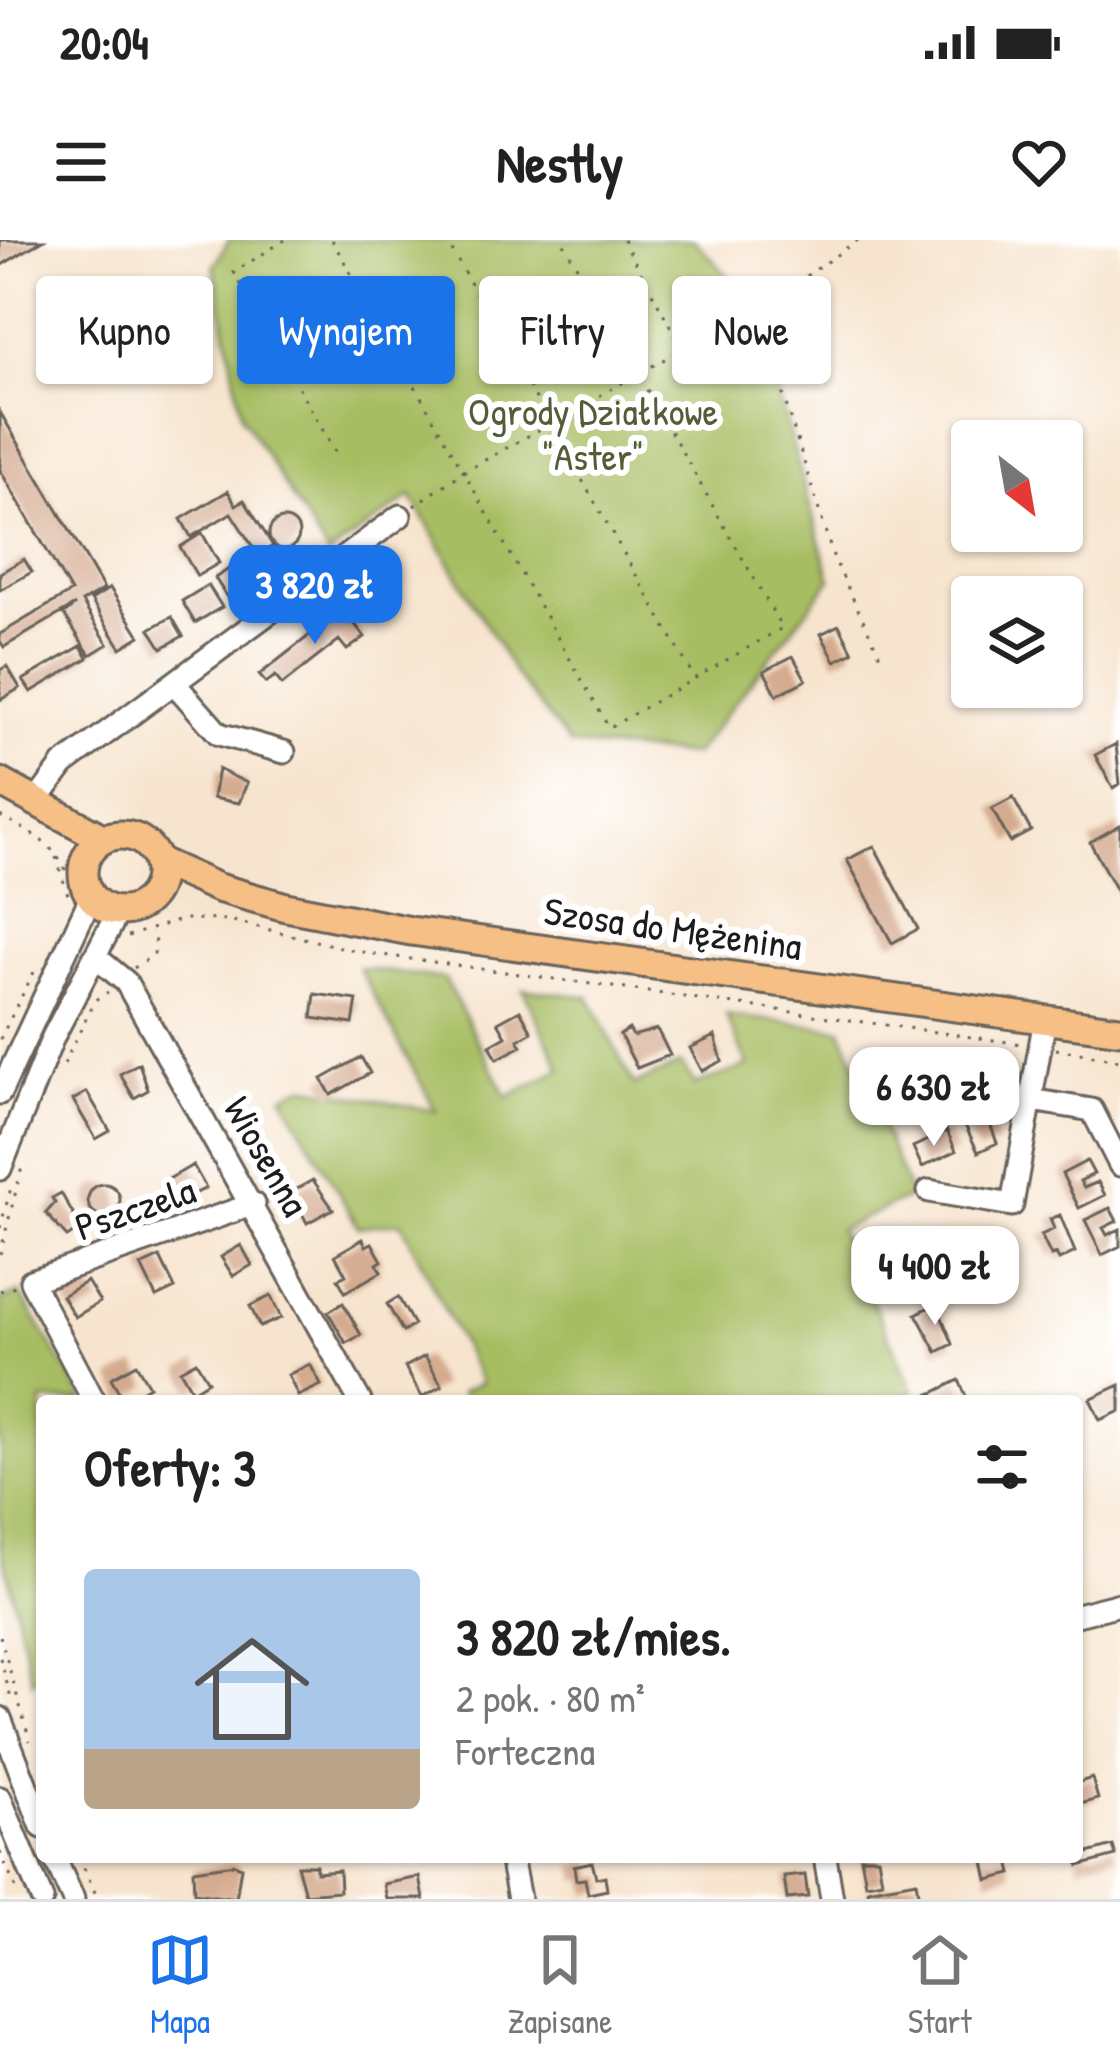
<!DOCTYPE html>
<html lang="pl">
<head>
<meta charset="utf-8">
<style>
	:root { --surface:#fff; --page:#f6f6f6; --text:#222; --muted:#767676; --line:#e0e0e0; --accent:#1a73e8 }
	body { margin:0; font-family:"Patrick Hand",sans-serif; background:var(--page); color:var(--text); height:100vh; display:flex; flex-direction:column; font-size:45px; white-space:nowrap }
	* { box-sizing:border-box; margin:0 }
	p { font-size:39px; color:var(--muted) }
	.icon { flex:none; width:66px; height:66px; fill:none; stroke:currentColor; stroke-width:2; stroke-linecap:round; stroke-linejoin:round }
	.map { position:relative; flex:1; overflow:hidden }
	.panel { position:absolute; left:36px; top:1155px; width:1047px; height:468px; display:flex; flex-direction:column; background:var(--surface); border-radius:12px; box-shadow:0 3px 9px #0004 }
	.panel>* { flex:none }
	.hud { position:absolute; left:36px; top:36px; width:1050px; height:108px; display:flex; gap:24px }
	.needle { width:78px; rotate:149deg }
	.fabs { position:absolute; left:951px; top:180px; display:grid; gap:24px }
	.fabs a { display:grid; place-items:center; width:132px; height:132px; border-radius:12px; background:var(--surface); box-shadow:0 3px 9px #0004; font-size:60px }
	.price { position:absolute; translate:-50% -102px; padding:0 27px; border-radius:24px; background:#fff; color:#222; font-size:39px; line-height:78px; filter:drop-shadow(0 3px 6px #0008) }
	.price::after { content:''; position:absolute; left:50%; top:72px; width:36px; height:27px; margin-left:-18px; background:inherit; clip-path:polygon(0 0,100% 0,50% 100%) }
	.price.active { background:var(--accent); color:#fff }
	ul { padding:0; list-style:none }
	li { display:flex; align-items:center; gap:36px; height:300px; padding:0 48px }
	li span { display:grid; place-items:center; flex:none; width:336px; height:240px; border-radius:12px; color:#555 }
	li>.icon { margin-inline-start:auto }
	span .icon { width:144px; height:144px; fill:#fffc; stroke-width:1 }
	li b { font-size:51px }
	h2 { display:flex; justify-content:space-between; align-items:center; height:144px; padding:0 48px; font-size:51px }
	.pill { padding:0 42px; border-radius:12px; background:var(--surface); box-shadow:0 3px 9px #0004; font-size:42px; line-height:108px }
	.pill.active { background:var(--accent); color:#fff }
	.status { display:flex; justify-content:space-between; align-items:center; height:84px; padding:0 60px; background:var(--surface); direction:ltr }
	.status svg { height:33px; fill:currentColor }
	header { display:flex; justify-content:space-between; align-items:center; height:156px; padding:0 48px; background:var(--surface); font-size:54px; font-weight:700 }
	.tabs { display:flex; justify-content:space-around; align-items:center; height:168px; border-top:3px solid var(--line); background:var(--surface); font-size:33px; color:var(--muted) }
	.tabs a { display:grid; justify-items:center; gap:6px }
	.tabs .active { color:var(--accent) }
	.map>svg:first-child { display:block }
	.green { fill:#a7bd62; stroke:#626c3f; stroke-width:3 }
	.building { fill:#d5ab90 }
	.lines { fill:none; stroke-linecap:round; stroke-linejoin:round }
	.minor-casing { stroke:#69625a; stroke-width:27 }
	.major-casing { stroke:#69625a; stroke-width:33 }
	.path { stroke:#69625a; stroke-width:3; stroke-dasharray:3 9; stroke-linecap:butt }
	.minor { stroke:#fff; stroke-width:21 }
	.major { stroke:#f5bf86; stroke-width:27 }
	.labels { text-anchor:middle; stroke-width:12; stroke-linejoin:round; paint-order:stroke }
	.park-label { font-size:39px; fill:#545c38; stroke:#fff }
	.street-label { font-size:39px; fill:#1c1c1c; stroke:#fff }
</style>
</head>
<body>
<div class="status"><b>20:04</b><svg viewBox="0 0 49 12"><path d="M0 12V9h3v3zM5 12V6h3v6zM10 12V3h3v9zM15 12V0h3v12zM26 1h20v11H26zM47 4h2v5h-2z"/></svg></div>
<header><svg class="icon" aria-label="menu" viewBox="0 0 24 24"><path d="M4 6h16M4 12h16M4 18h16"/></svg>Nestly<svg class="icon" aria-label="heart" viewBox="0 0 24 24"><path d="M12 20l-8-8c-3-5 5-10 8-4 3-6 11-1 8 4z"/></svg></header>
<div class="map">
<svg width="1120" height="1659" viewBox="0 0 1120 1659">
	<rect width="100%" height="100%" fill="#fff"/>
	<filter id="ink" filterUnits="userSpaceOnUse"><feTurbulence type="fractalNoise" baseFrequency=".00833" numOctaves="2"/><feDisplacementMap in="SourceGraphic" scale="24" xChannelSelector="R" yChannelSelector="G"/><feConvolveMatrix kernelMatrix="1 2 1 2 8 2 1 2 1" color-interpolation-filters="sRGB"/></filter>
	<filter id="wash" filterUnits="userSpaceOnUse"><feTurbulence type="fractalNoise" baseFrequency=".004" numOctaves="4" result="noise"/><feDisplacementMap in="SourceGraphic" scale="48" xChannelSelector="R" yChannelSelector="G"/><feGaussianBlur stdDeviation="2.7" result="paint"/><feColorMatrix in="noise" values="0 0 0 0 0 0 0 0 0 0 0 0 0 0 0 0 0 1.4 0 .05"/><feComposite in="paint" operator="in"/></filter>
	<g filter="url(#wash)">
		<rect width="100%" height="100%" fill="#f7e4ce"/>
		<!-- green -->
		<path class="green" d="M229 0H694L751 60 831 339 694 515 570 505 514 433 411 256 328 315 242 177 214 26Z
			M359 728 445 739 507 857 561 829 523 749 589 757 634 845 681 824 695 845 748 826 726 775 841 789 911 956 839 990 914 1152 895 1161H465L461 1152 481 1143 401 982 358 987 283 856 303 846 436 871Z
			M20 1053 85 1161H42V1436L32 1442 0 1301 1 1060Z"/>
		<g id="blocks">
			<!-- building -->
			<path class="building" d="M0 0H43L0 26Z
				M0 172 104 349 82 362 108 404 90 415 64 374 75 365 4 407 0 401V394L71 352 0 230Z
				M228 251 236 265 244 260 273 306 258 315 231 273 191 297 181 279Z
				M269 294a15 15 0 1 1 30 0a15 15 0 1 1-30 0Z
				M202 293 219 323 197 336 180 307Z
				M24 319 32 332 0 350V333Z
				M238 323 254 348 230 362 215 338Z
				M208 345 222 367 195 383 182 361Z
				M110 348 140 396 121 408 91 360Z
				M343 369 365 397 347 410 339 400 282 445 275 436 266 443 259 435Z
				M172 377 183 396 162 408 150 389Z
				M839 385 853 412 835 421 821 394Z
				M81 406 88 418 31 452 23 440Z
				M793 416 806 440 777 455 764 431Z
				M7 426 20 448 0 460V430Z
				M1116 504 1120 544 1113 548 1095 515Z
				M218 529 247 543 239 563 213 558Z
				M1013 558 1031 591 1010 602 992 569Z
				M1120 585V658L1090 602Z
				M874 606 918 689 892 703 847 620Z
				M315 754 357 760 353 784 312 778Z
				M520 770 532 792 518 800 522 806 497 819 490 805 506 796 498 782Z
				M629 789 633 796 657 789 670 815 637 828 620 795Z
				M715 796 722 821 702 831 690 808Z
				M361 817 370 833 331 855 322 839Z
				M894 821 909 826 923 856 887 873 880 856 890 851 880 828Z
				M139 823 148 850 134 858 120 834Z
				M87 852 110 891 96 899 73 860Z
				M986 872 997 903 978 912 964 883Z
				M947 891 956 911 922 927 913 907Z
				M1087 921 1094 934 1080 941 1084 948 1098 942 1105 955 1079 968 1062 934Z
				M193 925 206 948 166 968 158 952 171 946 167 940Z
				M313 940 333 969 307 983 291 952Z
				M88 960a16 16 0 1 1 32 0a16 16 0 1 1-32 0Z
				M61 953 81 988 67 997 46 973 55 963 52 958Z
				M1110 968 1117 981 1103 988 1107 995 1120 989V1006L1102 1015 1085 980Z
				M1060 975 1075 1012 1059 1020 1056 1014 1051 1016 1041 995 1054 989 1050 979Z
				M363 999 366 1006 372 1003 382 1021 377 1024 381 1032 345 1052 338 1039 346 1035 335 1015Z
				M241 1005 252 1025 233 1036 221 1017Z
				M160 1017 175 1048 156 1057 141 1026Z
				M87 1041 100 1062 75 1077 62 1056Z
				M271 1056 281 1078 260 1087 250 1066Z
				M398 1057 414 1085 403 1092 387 1064Z
				M343 1063 361 1095 346 1103 328 1072Z
				M936 1064 953 1104 937 1112 916 1074Z
				M425 1116 442 1146 422 1157 405 1127Z
				M196 1121 208 1141 192 1151 180 1130Z
				M136 1124 149 1146 124 1161 111 1138Z
				M310 1124 321 1145 298 1156 288 1135Z
				M959 1140 968 1161H912L933 1153Z
				M1120 1145V1171L1100 1180 1090 1159Z
				M1092 1538 1098 1559 1081 1564 1077 1543Z
				M1113 1606 1116 1616 1079 1626 1077 1616Z
				M861 1617H878L882 1641 866 1644Z
				M983 1617H1008L1012 1634 988 1640Z
				M592 1622 596 1638 605 1636 607 1650 588 1654 585 1639 576 1640 574 1626Z
				M234 1624 241 1627 236 1659 194 1653 193 1630Z
				M297 1625H316V1632L339 1630 340 1651 305 1654Z
				M805 1635 808 1657 787 1659 784 1637Z
				M420 1637 424 1659H387L384 1644Z
				M916 1641 919 1659H869L868 1650Z"/>
		</g>
	</g>
	<g filter="url(#ink)">
		<use href="#blocks" fill-opacity="0" stroke="#69625a" stroke-width="3"/>
		<g class="lines">
			<defs>
				<path id="minor" d="M174 443 219 494 284 512
					M36 562 63 525 400 276
					M97 718 126 742 360 1161
					M0 853 91 657
					M1031 860 1092 870 1120 925
					M0 929 53 797 118 672
					M929 951 1012 965 1045 779
					M94 1161 31 1041 254 964
					M1077 1375 1120 1364
					M0 1478 42 1587
					M0 1558 42 1659
					M54 1617 73 1659
					M511 1617 519 1659
					M825 1617 832 1659"/>
				<path id="major" d="M0 542 104 599
					M83 633a38 38 0 1 1 76 0a38 38 0 1 1-76 0Z
					M158 621 218 648 286 667 411 691 1120 790"/>
			</defs>
			<!-- minor casing -->
			<use href="#minor" class="minor-casing"/>
			<!-- major casing -->
			<use href="#major" class="major-casing"/>
			<!-- path -->
			<path class="path" d="M285 0 234 32 336 214
				M332 0 609 488 782 388 562 0
				M446 0 694 437
				M623 0 682 107
				M858 0 773 59 761 83 834 319 881 417
				M414 266 462 233 711 93 743 86 767 108
				M0 576C35 594 67 611 72 653
				M56 617 69 658
				M128 696 184 679 229 680 361 712 1022 804
				M134 728 154 714 155 695
				M0 799 37 726
				M1056 809 1120 820
				M64 824 95 760 108 752
				M0 988 12 944
				M0 1014 22 927
				M0 1051 15 1046
				M0 1396 30 1501
				M0 1418 12 1462
				M0 1612 16 1649
				M79 1617 98 1659"/>
			<!-- minor -->
			<use href="#minor" class="minor"/>
			<!-- major -->
			<use href="#major" class="major"/>
		</g>
	</g>
	<g class="labels">
		<!-- park labels -->
		<g class="park-label">
			<text x="593" y="185">Ogrody Działkowe<tspan x="593" dy="45">"Aster"</tspan></text>
		</g>
		<!-- street labels -->
		<g class="street-label">
			<text transform="translate(673 688) rotate(8)" y="14">Szosa do Mężenina</text>
			<text transform="translate(267 916) rotate(60)" y="14">Wiosenna</text>
			<text transform="translate(135 968) rotate(-19)" y="14">Pszczela</text>
		</g>
	</g>
</svg>
<div class="fabs">
<a><svg class="needle" viewBox="-14 -14 28 28"><path d="M0-13l5 13h-10z" fill="#e53935"/><path d="M0 13l5-13h-10z" fill="#767676"/></svg></a>
<a><svg class="icon" aria-label="layers" viewBox="0 0 24 24"><path d="M12 4l9 5-9 5-9-5zM3 14l9 5 9-5"/></svg></a>
</div>
<b class="price active" style="left:315px;top:407px">3 820 zł</b>
<b class="price" style="left:934px;top:909px">6 630 zł</b>
<b class="price" style="left:935px;top:1088px">4 400 zł</b>
<div class="hud">
<a class="pill">Kupno</a>
<a class="pill active">Wynajem</a>
<a class="pill">Filtry</a>
<a class="pill">Nowe</a>
</div>
<section class="panel">
<h2>Oferty: 3<svg class="icon" aria-label="filters" viewBox="0 0 24 24"><path d="M4 7h16M4 17h16"/><circle cx="9" cy="7" r="2"/><circle cx="15" cy="17" r="2"/></svg></h2>
<ul>
<li><span style="background:linear-gradient(#a9c7e8 75%,#b9a48a 0)"><svg class="icon" aria-label="home" viewBox="0 0 24 24"><path d="M3 11l9-7 9 7M6 9v11h12V9"/></svg></span><div><b>3 820 zł/mies.</b><p>2 pok. · 80 m²</p><p>Forteczna</p></div></li>
</ul>
</section>
</div>
<nav class="tabs">
<a class="active"><svg class="icon" aria-label="map" viewBox="0 0 24 24"><path d="M3 6l6-2 6 2 6-2v14l-6 2-6-2-6 2zM9 4v14M15 6v14"/></svg>Mapa</a>
<a><svg class="icon" aria-label="saved" viewBox="0 0 24 24"><path d="M7 4h10v16l-5-4-5 4z"/></svg>Zapisane</a>
<a><svg class="icon" aria-label="home" viewBox="0 0 24 24"><path d="M3 11l9-7 9 7M6 9v11h12V9"/></svg>Start</a>
</nav>
</body>
</html>
